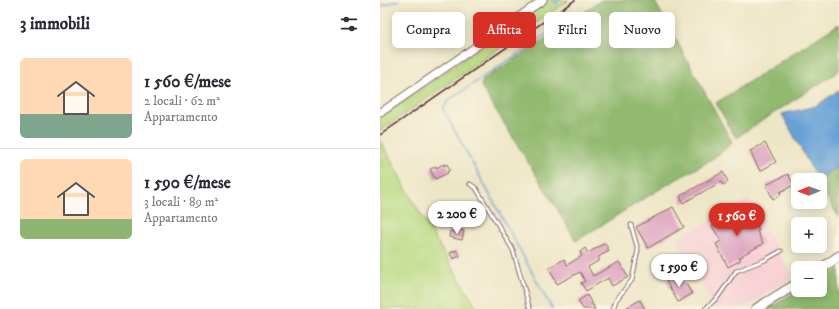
<!DOCTYPE html>
<html lang="it">
<head>
<meta charset="utf-8">
<style>
	:root { --surface:#fff; --page:#f7f7f7; --text:#2b2b33; --muted:#7c7c81; --line:#e1e1e2; --accent:#d93025 }
	body { margin:0; font-family:"IM FELL DW Pica",serif; background:var(--page); color:var(--text); height:100vh; display:flex; flex-direction:column; font-size:15px; white-space:nowrap }
	* { box-sizing:border-box; margin:0 }
	p { font-size:13px; color:var(--muted) }
	.icon { flex:none; width:22px; height:22px; fill:none; stroke:currentColor; stroke-width:2; stroke-linecap:round; stroke-linejoin:round }
	.map { position:relative; flex:1; overflow:hidden }
	.details { display:flex; flex-direction:column; background:var(--surface); width:380px }
	.details>* { flex:none }
	.top-card { position:absolute; left:12px; top:12px; width:380px; height:36px; display:flex; gap:8px }
	.needle { width:26px; rotate:269deg }
	.buttons { position:absolute; left:411px; top:173px; display:grid; gap:8px }
	.buttons a { display:grid; place-items:center; width:36px; height:36px; border-radius:6px; background:var(--surface); box-shadow:0 2px 10px #0003; font-size:20px }
	.price { position:absolute; translate:-50% -34px; padding:0 9px; border-radius:14px; background:#fff; color:#222; font-size:13px; line-height:26px; filter:drop-shadow(0 1px 2px #0008) }
	.price::after { content:''; position:absolute; left:50%; top:24px; width:12px; height:9px; margin-left:-6px; background:inherit; clip-path:polygon(0 0,100% 0,50% 100%) }
	.price.current { background:var(--accent); color:#fff }
	ul { padding:0; list-style:none }
	li { display:flex; align-items:center; gap:12px; height:100px; padding:0 20px }
	li+li { border-top:1px solid var(--line) }
	li span { display:grid; place-items:center; flex:none; width:112px; height:80px; border-radius:6px; color:#555 }
	li>.icon { margin-inline-start:auto }
	span .icon { width:48px; height:48px; fill:#fffc; stroke-width:1 }
	li b { font-size:17px }
	h2 { display:flex; justify-content:space-between; align-items:center; height:48px; padding:0 20px; font-size:17px }
	.chip { padding:0 14px; border-radius:6px; background:var(--surface); box-shadow:0 2px 10px #0003; font-size:14px; line-height:36px }
	.chip.current { background:var(--accent); color:#fff }
	main { display:flex; flex:1; min-height:0 }
	.map>svg:first-child { display:block }
	.built { fill:#f7cfd4 }
	.green { fill:#b7d981; stroke:#807c56 }
	.forest { fill:#91b96f; stroke:#6e6c4d }
	.water { fill:#68a1d7; stroke:#596081 }
	.lines { fill:none; stroke-linecap:round; stroke-linejoin:round }
	.stream { stroke:#68a1d7; stroke-width:1.5 }
	.building { fill:#db9fbe }
	.service-casing { stroke:#836561; stroke-width:5 }
	.tertiary-casing { stroke:#836561; stroke-width:9 }
	.primary-casing { stroke:#836561; stroke-width:11 }
	.service { stroke:#fff; stroke-width:3 }
	.tertiary { stroke:#fff; stroke-width:7 }
	.primary { stroke:#fff; stroke-width:9 }
	.rail { stroke:#4a1f2b; stroke-width:1.5 }
</style>
</head>
<body>
<main>
<section class="details">
<h2>3 immobili<svg class="icon" aria-label="filters" viewBox="0 0 24 24"><path d="M4 7h16M4 17h16"/><circle cx="9" cy="7" r="2"/><circle cx="15" cy="17" r="2"/></svg></h2>
<ul>
<li><span style="background:linear-gradient(#ffd9b3 70%,#7fa58c 0)"><svg class="icon" aria-label="home" viewBox="0 0 24 24"><path d="M3 11l9-7 9 7M6 9v11h12V9"/></svg></span><div><b>1 560 €/mese</b><p>2 locali · 62 m²</p><p>Appartamento</p></div></li>
<li><span style="background:linear-gradient(#ffd9b3 75%,#8fb573 0)"><svg class="icon" aria-label="home" viewBox="0 0 24 24"><path d="M3 11l9-7 9 7M6 9v11h12V9"/></svg></span><div><b>1 590 €/mese</b><p>3 locali · 89 m²</p><p>Appartamento</p></div></li>
</ul>
</section>
<div class="map">
<svg width="459" height="309" viewBox="0 0 459 309">
	<rect width="100%" height="100%" fill="#fcf5e5"/>
	<filter id="ink" filterUnits="userSpaceOnUse"><feTurbulence type="fractalNoise" baseFrequency=".025" numOctaves="2"/><feDisplacementMap in="SourceGraphic" scale="8" xChannelSelector="R" yChannelSelector="G"/><feConvolveMatrix kernelMatrix="1 2 1 2 8 2 1 2 1" color-interpolation-filters="sRGB"/></filter>
	<filter id="wash" filterUnits="userSpaceOnUse"><feTurbulence type="fractalNoise" baseFrequency=".012" numOctaves="4" result="noise"/><feDisplacementMap in="SourceGraphic" scale="16" xChannelSelector="R" yChannelSelector="G"/><feGaussianBlur stdDeviation="0.9" result="paint"/><feColorMatrix in="noise" values="0 0 0 0 0 0 0 0 0 0 0 0 0 0 0 0 0 1.4 0 .05"/><feComposite in="paint" operator="in"/></filter>
	<g filter="url(#wash)">
		<rect width="100%" height="100%" fill="#ede6c6"/>
		<!-- built -->
		<path class="built" d="M369 199 412 277 372 303 360 309H335L297 239Z"/>
		<!-- green -->
		<path class="green" d="M169 0H189L0 131V118L120 34 141 23 157 8Z
			M0 140 34 203 97 309H0Z"/>
		<!-- forest -->
		<path class="forest" d="M221 0H274L352 142C339 158 309 172 290 183 259 201 227 222 196 241L179 212 101 86 103 80 193 20Z
			M459 24V71L363 133 357 138 354 135 336 103Z
			M459 166V218L443 190V176Z
			M459 264V309H388L418 290H440V276Z"/>
		<!-- water -->
		<path class="water" d="M459 90V166L443 176 434 173 402 114 436 106Z"/>
		<g class="lines">
			<!-- stream -->
			<path class="stream" d="M174 0 177 5
				M176 3 180 0
				M0 7 19 0
				M172 309 63 109 69 100 151 45 184 21 183 15"/>
		</g>
		<g id="blocks">
			<!-- building -->
			<path class="building" d="M385 143 396 162 380 171 370 151Z
				M64 164V166L67 164 70 170 67 172 68 173 55 179 50 169 56 166V168Z
				M343 172 348 182 343 185 341 182 303 203 300 196Z
				M408 174 414 185 400 192 401 195 393 199 386 185Z
				M293 207 304 227 268 248 256 227Z
				M367 208 379 230 377 231 383 244 362 255 363 256 359 258 361 260 348 267 336 244 341 241 332 226Z
				M76 229 84 231 82 240 69 237 70 231 75 232Z
				M225 243 229 251 218 257 220 260 208 267 213 276 239 262 248 277 232 286 228 278 206 291 201 283 205 281 200 272 177 284 169 268 184 259 187 265 202 256 200 252 205 248 208 253Z
				M76 250 80 256 73 259 70 253Z
				M298 275 304 285 306 284 312 294 298 302 286 281Z
				M207 295 215 309H203L198 301Z
				M260 300 265 309H244Z"/>
		</g>
	</g>
	<g filter="url(#ink)">
		<use href="#blocks" fill-opacity="0" stroke="#836561" stroke-width="1"/>
		<g class="lines">
			<defs>
				<path id="service" d="M90 184 96 188 133 250 150 309
					M233 309 236 300 252 280 258 250 251 225
					M325 309 338 297 356 271 385 260 401 251"/>
				<path id="tertiary" d="M0 113 163 0"/>
				<path id="primary" d="M440 269 459 256
					M376 309 418 283"/>
			</defs>
			<!-- service casing -->
			<use href="#service" class="service-casing"/>
			<!-- tertiary casing -->
			<use href="#tertiary" class="tertiary-casing"/>
			<!-- primary casing -->
			<use href="#primary" class="primary-casing"/>
			<!-- service -->
			<use href="#service" class="service"/>
			<!-- tertiary -->
			<use href="#tertiary" class="tertiary"/>
			<!-- primary -->
			<use href="#primary" class="primary"/>
			<!-- rail -->
			<path class="rail" d="M0 135 195 0"/>
		</g>
	</g>
</svg>
<div class="buttons">
<a><svg class="needle" viewBox="-14 -14 28 28"><path d="M0-13l5 13h-10z" fill="#e53935"/><path d="M0 13l5-13h-10z" fill="#7c7c81"/></svg></a>
<a>+</a>
<a>−</a>
</div>
<b class="price" style="left:77px;top:235px">2 200 €</b>
<b class="price current" style="left:357px;top:237px">1 560 €</b>
<b class="price" style="left:299px;top:288px">1 590 €</b>
<div class="top-card">
<a class="chip">Compra</a>
<a class="chip current">Affitta</a>
<a class="chip">Filtri</a>
<a class="chip">Nuovo</a>
</div>
</div>
</main>
</body>
</html>
